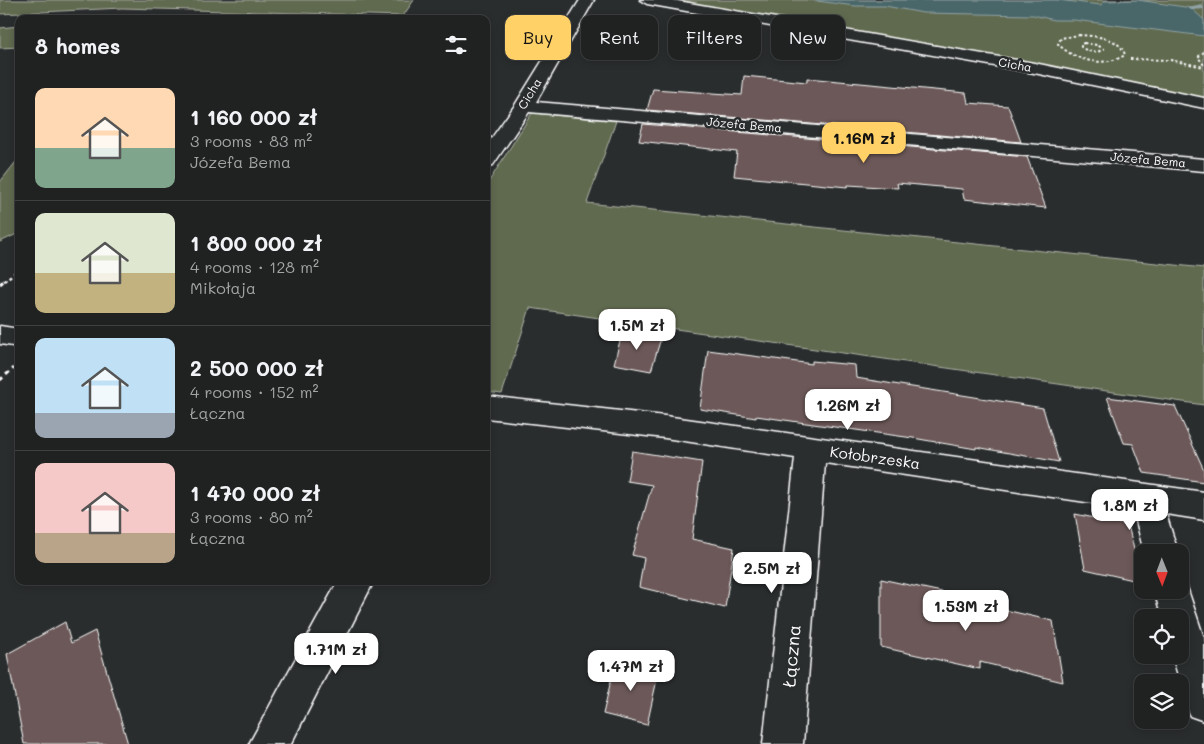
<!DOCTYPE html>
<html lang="en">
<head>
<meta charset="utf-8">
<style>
	:root { --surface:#202222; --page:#2d2f2f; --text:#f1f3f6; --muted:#a2a4a5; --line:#3d3f40; --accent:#ffd166 }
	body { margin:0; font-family:Mali,sans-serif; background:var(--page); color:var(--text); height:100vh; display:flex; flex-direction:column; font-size:19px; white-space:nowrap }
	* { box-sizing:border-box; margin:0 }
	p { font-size:16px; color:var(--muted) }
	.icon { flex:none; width:28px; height:28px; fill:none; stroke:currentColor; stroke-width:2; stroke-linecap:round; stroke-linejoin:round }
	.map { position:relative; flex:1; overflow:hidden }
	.side { position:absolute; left:15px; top:15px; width:475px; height:570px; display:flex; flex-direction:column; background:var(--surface); border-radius:10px; box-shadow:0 2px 8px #0003,0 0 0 1px var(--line) }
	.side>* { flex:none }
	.banner { position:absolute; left:505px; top:15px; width:475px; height:45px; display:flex; gap:10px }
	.needle { width:32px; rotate:179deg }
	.buttons { position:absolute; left:1134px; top:544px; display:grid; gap:10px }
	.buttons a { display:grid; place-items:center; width:55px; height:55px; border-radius:10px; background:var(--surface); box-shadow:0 2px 8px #0003,0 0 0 1px var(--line); font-size:25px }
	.price { position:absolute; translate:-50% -42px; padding:0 11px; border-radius:10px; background:#fff; color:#222; font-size:16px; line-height:32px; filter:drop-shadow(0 1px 2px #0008) }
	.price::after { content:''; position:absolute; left:50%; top:30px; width:15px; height:11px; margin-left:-8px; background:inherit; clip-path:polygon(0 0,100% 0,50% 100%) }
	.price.current { background:var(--accent); color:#111 }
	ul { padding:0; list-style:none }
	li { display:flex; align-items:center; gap:15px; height:125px; padding:0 20px }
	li+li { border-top:1px solid var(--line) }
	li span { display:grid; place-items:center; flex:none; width:140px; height:100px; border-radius:10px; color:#555 }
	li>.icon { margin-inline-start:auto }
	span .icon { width:60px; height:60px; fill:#fffc; stroke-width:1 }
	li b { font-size:21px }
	h2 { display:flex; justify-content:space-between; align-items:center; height:60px; padding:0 20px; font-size:21px }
	.tag { padding:0 18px; border-radius:10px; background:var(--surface); box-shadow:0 2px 8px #0003,0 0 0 1px var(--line); font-size:18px; line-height:45px }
	.tag.current { background:var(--accent); color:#111 }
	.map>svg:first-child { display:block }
	.green { fill:#616a50; stroke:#b0b4a8 }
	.water { fill:#486669; stroke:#91a3a5 }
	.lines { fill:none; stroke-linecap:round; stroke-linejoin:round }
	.stream { fill:#91a3a5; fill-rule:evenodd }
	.building { fill:#6c5958; stroke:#fff }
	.minor-casing { stroke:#fff; stroke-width:3 }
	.path-far2 { stroke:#fff; stroke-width:2; stroke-dasharray:2.5 2.5; stroke-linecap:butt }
	.path-far1 { stroke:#fff; stroke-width:2.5; stroke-dasharray:3 3; stroke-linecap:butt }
	.path { stroke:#fff; stroke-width:3; stroke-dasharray:4 4; stroke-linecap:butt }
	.minor { fill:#2a2d2e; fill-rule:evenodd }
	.labels { text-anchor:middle; stroke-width:5; stroke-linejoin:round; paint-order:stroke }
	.far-street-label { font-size:12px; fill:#fff; stroke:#2a2d2e }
	.street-label { font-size:15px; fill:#fff; stroke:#2a2d2e }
	.near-street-label { font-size:18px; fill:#fff; stroke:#2a2d2e }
</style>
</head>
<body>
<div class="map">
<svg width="1204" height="744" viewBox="0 0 1204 744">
	<rect width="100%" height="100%" fill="#2a2d2e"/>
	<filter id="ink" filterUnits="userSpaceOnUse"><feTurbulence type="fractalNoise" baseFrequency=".02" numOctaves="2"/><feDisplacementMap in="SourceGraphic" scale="10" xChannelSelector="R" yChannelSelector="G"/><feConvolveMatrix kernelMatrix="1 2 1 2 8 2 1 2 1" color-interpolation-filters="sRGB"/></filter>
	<g filter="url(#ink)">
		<!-- green -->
		<path class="green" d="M0 0H414L403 16 122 8 0 14Z
			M647 0H1204V103Z
			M130 16 310 19H128Z
			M19 26V47L0 48V28Z
			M532 113 616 121 587 203 1204 268V405L530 308 502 394 486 392V186Z
			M19 158V233L0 242V182Z"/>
		<!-- water -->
		<path class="water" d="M809 0H1057L1101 5 1104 1 1138 0 1191 8 1204 20V36L1074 20H1054L1033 15 923 13 885 6H855Z"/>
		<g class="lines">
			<!-- stream -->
			<path class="stream" d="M1202 5 1204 9 1191 10 1188 8Z"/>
		</g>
		<!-- building -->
		<path class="building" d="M744 76 807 82V78L966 93 968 103 1008 106 1021 142 647 110 653 89 742 95Z
			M643 124 1027 157 1046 208 964 199 962 189 897 183 898 188 848 185 847 187 734 176 737 152 639 141Z
			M622 333 661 338 651 371 614 364Z
			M708 350 812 364V361L855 365 856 378 1043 408 1059 462 976 447V449L913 438 756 416V418L700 409Z
			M1107 397 1175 406 1204 470V482L1144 473 1133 444 1124 443Z
			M632 451 702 462 692 539 734 548 725 608 639 587 644 558 632 555 652 485 627 481Z
			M1075 514 1128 525 1142 582 1085 569Z
			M881 579 974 599 975 603 1053 621 1063 682 980 662V669L881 647Z
			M65 622 71 643 95 631 128 744H24L7 654Z
			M616 659 659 670 647 725 603 714Z"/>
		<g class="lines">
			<defs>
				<path id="minor" d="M580 0H594L536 102 1204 159V171L529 112 493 165 486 167V146L515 105Z
					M640 0H672L1034 63 1204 98V108L1034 73 647 4Z
					M0 326 19 329V347L0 344Z
					M486 396 665 416 1204 492V520L1166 514 1178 552H1144L1133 509 825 463 803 744H763L795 458 665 438 486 418Z
					M1180 577 1184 578 1204 638V721L1190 716 1172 655H1180V618H1162L1154 590H1180Z
					M338 581H374L291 744H249Z"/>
			</defs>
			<!-- minor casing -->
			<use href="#minor" class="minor-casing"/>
			<!-- path-far2 -->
			<path class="path-far2" d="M1079 35C1095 36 1120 37 1125 55 1104 68 1075 61 1058 44L1061 38Z
				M1084 43 1097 45 1104 49C1096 54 1088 52 1081 47V44Z
				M1204 52 1198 57 1204 65
				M1130 59 1170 60 1204 67"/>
			<!-- path-far1 -->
			<path class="path-far1" d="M4 281 19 269"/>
			<!-- path -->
			<path class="path" d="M0 284 6 279
				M0 380 14 368"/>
			<!-- minor -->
			<use href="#minor" class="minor"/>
		</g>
	</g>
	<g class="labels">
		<!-- far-street labels -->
		<g class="far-street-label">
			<text transform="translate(1015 65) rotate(10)" y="4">Cicha</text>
			<text transform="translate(530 94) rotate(-59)" y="4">Cicha</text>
			<text transform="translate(744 125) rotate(5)" y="4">Józefa Bema</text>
			<text transform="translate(1148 160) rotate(5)" y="4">Józefa Bema</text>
		</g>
		<!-- street labels -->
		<g class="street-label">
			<text transform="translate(875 458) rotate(8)" y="5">Kołobrzeska</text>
		</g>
		<!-- near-street labels -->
		<g class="near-street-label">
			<text transform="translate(792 656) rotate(-85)" y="6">Łączna</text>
		</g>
	</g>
</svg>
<div class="buttons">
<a><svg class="needle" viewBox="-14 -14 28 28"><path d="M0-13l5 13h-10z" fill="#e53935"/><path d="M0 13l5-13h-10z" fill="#a2a4a5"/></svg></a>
<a><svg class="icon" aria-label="locate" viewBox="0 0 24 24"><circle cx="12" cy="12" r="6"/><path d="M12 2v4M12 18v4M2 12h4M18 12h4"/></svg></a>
<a><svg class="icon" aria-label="layers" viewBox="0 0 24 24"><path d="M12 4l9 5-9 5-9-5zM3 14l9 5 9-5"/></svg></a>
</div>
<b class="price current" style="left:864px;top:164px">1.16M zł</b>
<b class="price" style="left:637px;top:351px">1.5M zł</b>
<b class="price" style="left:848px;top:431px">1.26M zł</b>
<b class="price" style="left:1130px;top:531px">1.8M zł</b>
<b class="price" style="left:772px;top:594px">2.5M zł</b>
<b class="price" style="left:966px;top:632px">1.53M zł</b>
<b class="price" style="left:336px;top:675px">1.71M zł</b>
<b class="price" style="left:631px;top:692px">1.47M zł</b>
<div class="banner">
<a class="tag current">Buy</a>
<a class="tag">Rent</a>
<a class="tag">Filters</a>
<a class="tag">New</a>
</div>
<section class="side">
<h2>8 homes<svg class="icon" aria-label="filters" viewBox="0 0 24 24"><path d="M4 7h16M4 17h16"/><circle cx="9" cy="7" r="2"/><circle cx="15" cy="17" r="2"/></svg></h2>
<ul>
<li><span style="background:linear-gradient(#ffd9b3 60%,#7fa58c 0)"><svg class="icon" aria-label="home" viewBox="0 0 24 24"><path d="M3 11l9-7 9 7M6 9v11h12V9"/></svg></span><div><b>1 160 000 zł</b><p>3 rooms · 83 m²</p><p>Józefa Bema</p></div></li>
<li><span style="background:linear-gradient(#dfe7d0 60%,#c2b280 0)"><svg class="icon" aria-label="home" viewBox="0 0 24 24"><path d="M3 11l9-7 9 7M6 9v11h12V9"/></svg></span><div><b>1 800 000 zł</b><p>4 rooms · 128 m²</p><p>Mikołaja</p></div></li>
<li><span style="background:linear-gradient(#bfe0f5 75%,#9aa5b1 0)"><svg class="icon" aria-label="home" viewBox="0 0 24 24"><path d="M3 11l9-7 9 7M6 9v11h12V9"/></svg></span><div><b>2 500 000 zł</b><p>4 rooms · 152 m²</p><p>Łączna</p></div></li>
<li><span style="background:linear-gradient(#f6c9c9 70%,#b9a48a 0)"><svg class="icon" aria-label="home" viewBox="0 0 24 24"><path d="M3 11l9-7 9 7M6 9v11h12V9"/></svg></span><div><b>1 470 000 zł</b><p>3 rooms · 80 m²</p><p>Łączna</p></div></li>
</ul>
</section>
</div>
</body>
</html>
